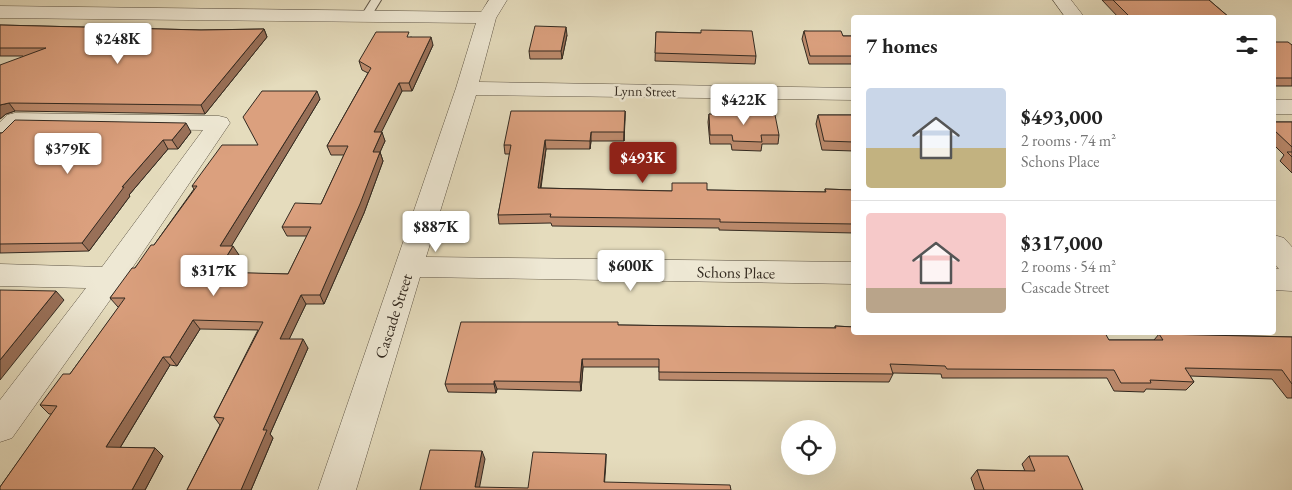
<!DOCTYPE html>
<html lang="en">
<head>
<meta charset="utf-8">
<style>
	:root { --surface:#fff; --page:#f6f6f6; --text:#222; --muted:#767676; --line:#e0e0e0; --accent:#8f2418 }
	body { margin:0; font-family:"EB Garamond",serif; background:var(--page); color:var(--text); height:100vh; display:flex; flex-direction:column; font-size:19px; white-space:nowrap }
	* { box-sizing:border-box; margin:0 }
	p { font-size:16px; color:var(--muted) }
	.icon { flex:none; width:28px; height:28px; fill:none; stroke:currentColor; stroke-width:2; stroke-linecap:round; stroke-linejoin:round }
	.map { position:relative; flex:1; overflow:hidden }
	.details { position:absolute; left:851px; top:15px; width:425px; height:320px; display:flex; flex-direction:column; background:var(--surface); border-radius:5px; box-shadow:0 5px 20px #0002 }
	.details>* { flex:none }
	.fabs { position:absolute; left:781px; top:420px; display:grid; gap:10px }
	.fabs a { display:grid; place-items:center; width:55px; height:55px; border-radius:50%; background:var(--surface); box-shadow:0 5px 20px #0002; font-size:25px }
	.price { position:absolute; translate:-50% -42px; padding:0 11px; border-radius:5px; background:#fff; color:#222; font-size:16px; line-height:32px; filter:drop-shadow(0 1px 2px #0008) }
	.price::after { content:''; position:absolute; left:50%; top:30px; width:15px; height:11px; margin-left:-8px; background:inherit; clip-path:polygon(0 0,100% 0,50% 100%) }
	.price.on { background:var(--accent); color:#fff }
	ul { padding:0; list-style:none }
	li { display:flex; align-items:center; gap:15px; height:125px; padding:0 15px }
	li+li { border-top:1px solid var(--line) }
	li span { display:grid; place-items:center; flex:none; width:140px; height:100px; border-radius:5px; color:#555 }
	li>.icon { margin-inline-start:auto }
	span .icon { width:60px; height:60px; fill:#fffc; stroke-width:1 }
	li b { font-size:21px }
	h2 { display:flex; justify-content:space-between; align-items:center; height:60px; padding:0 15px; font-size:21px }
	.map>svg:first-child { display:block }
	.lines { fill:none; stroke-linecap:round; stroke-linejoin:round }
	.service-casing { stroke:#5f5647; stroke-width:2 }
	.minor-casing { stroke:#5f5647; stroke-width:1 }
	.service { fill:#eee8d4; fill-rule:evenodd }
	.minor { fill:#eee8d4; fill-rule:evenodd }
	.wall { fill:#bc8a6c; stroke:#322920 }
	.shaded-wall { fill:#997058; stroke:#322920 }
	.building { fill:#dba07e; stroke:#322920 }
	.labels { text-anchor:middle; stroke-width:5; stroke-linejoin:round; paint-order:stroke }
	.far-street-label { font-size:14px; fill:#322920; stroke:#eee8d4 }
	.street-label { font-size:16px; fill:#322920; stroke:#eee8d4 }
</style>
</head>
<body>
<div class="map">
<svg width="1292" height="490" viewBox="0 0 1292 490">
	<rect width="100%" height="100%" fill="#e5dcbd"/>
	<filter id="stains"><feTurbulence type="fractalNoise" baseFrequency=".004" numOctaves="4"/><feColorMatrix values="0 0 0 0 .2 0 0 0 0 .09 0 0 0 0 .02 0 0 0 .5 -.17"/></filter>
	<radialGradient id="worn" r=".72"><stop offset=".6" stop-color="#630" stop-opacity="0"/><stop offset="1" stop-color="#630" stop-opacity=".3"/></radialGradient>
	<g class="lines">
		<defs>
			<path id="service" d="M371 0H381L370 18H362L361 16Z"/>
			<path id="minor" d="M489 0H507L496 18 479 82 854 88V100L476 95 426 257 854 262V284L420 277 356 490H318L456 88 476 23 0 18V6L481 12Z
				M1053 0H1071L1085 18H1066Z
				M1274 100H1292V114H1274Z
				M15 113 219 116 227 118 230 123 120 286 12 438 0 442V400L86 288 0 286V264L102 267 203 130 21 127 8 140 0 142V122L7 115Z
				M1274 235 1284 238 1292 247V291L1274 290V268L1279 269 1274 263Z"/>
		</defs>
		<!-- service casing -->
		<use href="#service" class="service-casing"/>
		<!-- minor casing -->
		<use href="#minor" class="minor-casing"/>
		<!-- service -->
		<use href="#service" class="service"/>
		<!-- minor -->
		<use href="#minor" class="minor"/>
	</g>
	<!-- wall -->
	<path class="wall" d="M1102 0H1209L1230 18H1119Z
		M0 25 201 30 264 29 267 37 205 114 15 111 6 114 0 119 23 56H0Z
		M804 31 843 36H854V64H809L802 39Z
		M656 32 701 33 756 56 755 64 655 61Z
		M567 35 562 59H530L529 51Z
		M411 37 433 45 412 91H402L381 132 385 141 380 152 383 161 364 213 324 304H306L289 339 308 348 270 434 273 438 251 490H187L220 425 214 417 258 330 200 329 177 366 170 365 120 448H155L163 456 145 490H0V487L52 414H49L40 405 70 374 119 307H118L110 298 154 245 194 189 192 186 258 145 320 99 231 246 239 255 228 273 288 274 307 236H287L282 227 321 204 344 155H331L327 146 368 73 362 70 359 61Z
		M1274 42 1292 45V86H1274Z
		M625 111 624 141H591L590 149H546L541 188 672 191 707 190 825 192V189L854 190V233L719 230V228L552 226 551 223 499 224 498 215 510 154H505L504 145Z
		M709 114 779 135 778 144H762L761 151 732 150 731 144H710L708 122Z
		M818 115H854V151L822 150 816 124Z
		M1274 122H1292V173L1280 161 1284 155 1274 145Z
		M191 132 178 149H168L129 195 130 196 89 251 0 253V133Z
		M618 325 835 328V326L1109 340H1154L1159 334 1292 337V398H1287L1272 379 1190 376 1194 382 1186 390 1146 389 1144 392 1114 391 1107 378H942L941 374 893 373V374L889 382 659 380V367H583L581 391 497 389 496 393 448 392 445 384Z
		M1029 456 1083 490H975L971 478 977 470 1025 471 1022 464Z"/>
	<!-- shaded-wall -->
	<path class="shaded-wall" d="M566 27 567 35 562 59 561 51Z
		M264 29 267 37 205 114 201 105Z
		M431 37 433 45 412 91 409 83Z
		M399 83 402 91 377 141 374 132Z
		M317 91 320 99 226 255 220 246Z
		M9 103 15 111 6 114 0 119V105Z
		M625 111V120L624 141V132Z
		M186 123 191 132 178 149 172 140Z
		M382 132 385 141 376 161 373 152Z
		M591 132V141L590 149V141Z
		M163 140 168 149 129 195 130 196 89 251 82 243 122 187Z
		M545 140 546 149 539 197 538 188Z
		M380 152 383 161 364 213 324 304 320 295Z
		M233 246 239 255 223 281 217 272Z
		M56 291 64 300 0 380V360Z
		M301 295 306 304 285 348 280 339Z
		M193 320 200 329 177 366 170 357Z
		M303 339 308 348 270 434 273 438 251 490H241L263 430Z
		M163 357 170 365 115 456 106 447Z
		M582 359 583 367 581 391 580 382Z
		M494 381 497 389 496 393 494 384Z
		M155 448 163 456 145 490H132Z
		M482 451 485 459 479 490 475 487Z
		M606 454V462L604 490V482Z"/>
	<!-- building -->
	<path class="building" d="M1113 0H1209L1230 18H1131Z
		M0 25 201 30 264 29 201 105 9 103 0 105V65L46 48H0Z
		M535 26 566 27 561 51H529Z
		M701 30 752 31 756 56 655 53 656 32 701 33Z
		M804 31H841L843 36H854V56H810Z
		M376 32H409L407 37H431L409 83H399L374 132H382L373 152H380L360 204 320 295H301L280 339H303L263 430H267L241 490H187L224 418 214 417 263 322 193 320 170 357H163L106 447 155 448 132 490H0V487L57 406 40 405 63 374H70L125 298H110L132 268H135L151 245H154L197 186H192L222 145H258L243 117 262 91H317L220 246H233L217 272 288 274 311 227H282L295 203 321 204 348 146H327L371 68 359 61Z
		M1274 42H1288L1292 45V78H1274Z
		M511 111H625L624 132H591L590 141 545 140 538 188 672 191V183H707V190L826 192 825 189 854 190V224L720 222V219L550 217 551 214 498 215 511 145H504Z
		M709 114 775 115 779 135H761L762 142 733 141 732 135H710Z
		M818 115H854V142L824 141Z
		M15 120 186 123 172 140H163L122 187H124L82 243 0 244V133H2Z
		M1274 122H1292V147L1274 130Z
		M1287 152H1292V157Z
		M0 290 56 291 0 360Z
		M461 322H618V325L836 328 835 326 854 327V332L1105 333 1109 340H1163L1159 334 1292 337V384L1282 370 1185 368 1194 382 1150 380 1151 383H1121L1114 370 947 369 945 366 890 364 893 374 659 372V359H582L580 382 494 381V384H445Z
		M430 450 482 451 475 487 528 488 533 452 606 454 604 482 730 485 731 490H420Z
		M1029 456H1068L1083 490H984L977 470 1035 471Z"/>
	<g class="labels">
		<!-- far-street labels -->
		<g class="far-street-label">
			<text transform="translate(645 91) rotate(1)" y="5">Lynn Street</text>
		</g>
		<!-- street labels -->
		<g class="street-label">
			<text transform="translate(736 272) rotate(1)" y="6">Schons Place</text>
			<text transform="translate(393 316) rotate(-72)" y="6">Cascade Street</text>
		</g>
	</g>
	<rect width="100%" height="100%" filter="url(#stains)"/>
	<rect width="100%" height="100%" fill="url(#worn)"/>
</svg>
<div class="fabs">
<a><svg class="icon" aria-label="locate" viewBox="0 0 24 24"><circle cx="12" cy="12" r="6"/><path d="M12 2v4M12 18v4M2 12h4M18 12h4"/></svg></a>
</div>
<b class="price" style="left:118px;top:65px">$248K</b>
<b class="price" style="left:744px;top:126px">$422K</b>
<b class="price" style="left:68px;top:175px">$379K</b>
<b class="price on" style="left:643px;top:184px">$493K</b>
<b class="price" style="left:436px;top:253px">$887K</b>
<b class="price" style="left:631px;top:292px">$600K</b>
<b class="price" style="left:214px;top:297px">$317K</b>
<section class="details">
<h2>7 homes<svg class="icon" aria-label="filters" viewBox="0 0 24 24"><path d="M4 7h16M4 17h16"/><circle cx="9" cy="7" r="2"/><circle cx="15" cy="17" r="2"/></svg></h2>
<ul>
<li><span style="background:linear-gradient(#c9d6e8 60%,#c2b280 0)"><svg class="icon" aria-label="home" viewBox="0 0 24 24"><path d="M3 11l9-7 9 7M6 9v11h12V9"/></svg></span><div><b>$493,000</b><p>2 rooms · 74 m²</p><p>Schons Place</p></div></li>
<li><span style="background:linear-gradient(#f6c9c9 75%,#b9a48a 0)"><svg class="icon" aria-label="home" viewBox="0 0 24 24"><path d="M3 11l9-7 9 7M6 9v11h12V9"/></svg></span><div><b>$317,000</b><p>2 rooms · 54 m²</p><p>Cascade Street</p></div></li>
</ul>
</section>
</div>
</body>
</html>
